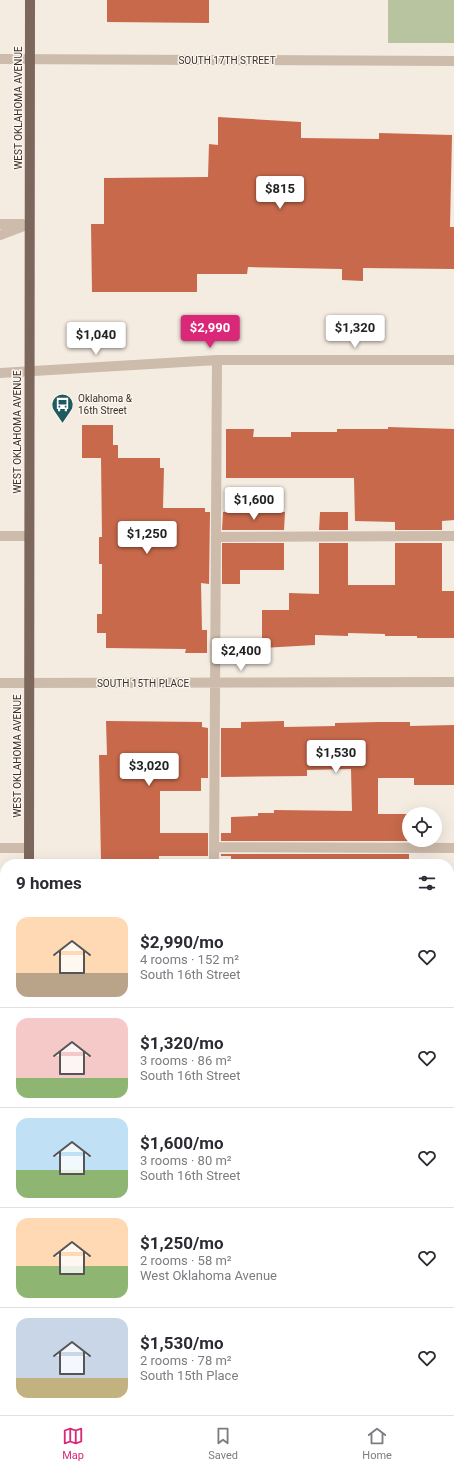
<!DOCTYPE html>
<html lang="en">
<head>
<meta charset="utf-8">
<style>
	:root { --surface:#fff; --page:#f7f7f7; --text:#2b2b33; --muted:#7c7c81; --line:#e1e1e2; --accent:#db2777 }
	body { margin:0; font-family:Roboto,sans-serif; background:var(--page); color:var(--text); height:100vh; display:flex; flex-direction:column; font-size:15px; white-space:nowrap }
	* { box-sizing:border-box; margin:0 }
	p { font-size:13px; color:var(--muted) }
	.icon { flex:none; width:22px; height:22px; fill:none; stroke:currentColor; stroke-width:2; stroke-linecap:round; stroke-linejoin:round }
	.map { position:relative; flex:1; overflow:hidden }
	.sheet { position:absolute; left:0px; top:859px; width:454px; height:556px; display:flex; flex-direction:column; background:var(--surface); border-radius:16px 16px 0 0; box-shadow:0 4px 16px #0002 }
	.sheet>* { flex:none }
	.buttons { position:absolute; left:402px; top:807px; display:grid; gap:8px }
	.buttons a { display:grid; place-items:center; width:40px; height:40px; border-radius:50%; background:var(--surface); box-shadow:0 4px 16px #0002; font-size:20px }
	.price { position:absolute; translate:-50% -34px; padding:0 9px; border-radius:4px; background:#fff; color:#222; font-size:13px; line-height:26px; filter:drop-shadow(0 1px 2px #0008) }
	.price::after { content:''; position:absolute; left:50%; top:24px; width:12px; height:9px; margin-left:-6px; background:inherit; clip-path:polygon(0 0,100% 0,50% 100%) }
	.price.current { background:var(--accent); color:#fff }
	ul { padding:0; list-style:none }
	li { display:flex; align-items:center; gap:12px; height:100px; padding:0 16px }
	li+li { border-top:1px solid var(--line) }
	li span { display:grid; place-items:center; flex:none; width:112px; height:80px; border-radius:12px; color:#555 }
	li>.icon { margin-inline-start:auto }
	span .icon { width:48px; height:48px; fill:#fffc; stroke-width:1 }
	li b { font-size:17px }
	h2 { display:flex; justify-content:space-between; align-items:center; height:48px; padding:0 16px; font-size:17px }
	.tab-bar { display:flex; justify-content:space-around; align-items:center; height:56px; border-top:1px solid var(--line); background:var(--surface); font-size:11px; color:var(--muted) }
	.tab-bar a { display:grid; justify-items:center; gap:2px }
	.tab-bar .current { color:var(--accent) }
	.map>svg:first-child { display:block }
	.green { fill:#b8c4a0 }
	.building { fill:#c8694b }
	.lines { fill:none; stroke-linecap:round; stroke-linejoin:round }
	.minor { stroke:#cdbbac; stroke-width:10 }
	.major { stroke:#7d675c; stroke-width:10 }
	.labels { text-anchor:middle; stroke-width:3; stroke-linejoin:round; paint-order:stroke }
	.street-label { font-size:10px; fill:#3b302b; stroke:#fbf5ee }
	.poi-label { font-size:10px; fill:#3b302b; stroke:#fbf5ee; text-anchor:start }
</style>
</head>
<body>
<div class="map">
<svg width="454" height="1415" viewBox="0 0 454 1415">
	<rect width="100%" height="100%" fill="#f4ebe1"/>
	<!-- green -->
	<path class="green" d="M388 0H454V43H388Z"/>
	<!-- building -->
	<path class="building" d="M107 0H209V23L107 22Z
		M218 117 301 122V138L379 139V133L452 135 450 227H454V269L363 268V281L342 280V269L248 267 247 274H197V292H92L91 224H104V178L208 177 209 144 218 145Z
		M82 425H113V445H118V458H160V468H164L163 508H205V512H210L209 584 201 583 202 630H207V653H185L186 649 106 648V633H97V614H102V564H99V537H102L101 458H82Z
		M388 427 454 429V520L442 521V530H395V522L355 521 354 478H226V429H254L253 437H291V432H337V429H388Z
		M223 512H285L284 530H222Z
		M320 512H348V530H319Z
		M222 543H284V570H240V584H222Z
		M319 543H348V585H395V543H442V591H454V638H417V636H385V634L348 633V636L315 635V645L262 648V610H289V593L319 594Z
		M106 721 202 722V727L208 728V778H201V791H160V833H208V856H159V860L101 861 99 755H107Z
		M284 721V727L335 726V723L379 722H410V726L454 725V785H414V778H378V814H409V841H221V833H231V817L258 816V813H274V810L352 811 351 769 307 770V776L221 777V728H241V722Z
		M221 854H409V864H231V856H221Z"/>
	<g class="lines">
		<!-- minor -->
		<path class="minor" d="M0 59 454 61
			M0 224H22
			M0 235 29 224
			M0 373 217 360H454
			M0 536H29
			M217 537 454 536
			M0 683 454 682
			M214 847 454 848
			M0 848H29
			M214 864 217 360
			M0 1013H5
			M449 1013H454
			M449 1202H454
			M0 1384H5
			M449 1387H454
			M212 1410V1415"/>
		<!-- major -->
		<path class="major" d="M29 864 30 0
			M47 1410 48 1415
			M12 1415 13 1410"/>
	</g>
	<!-- icons -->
	<defs>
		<symbol id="bus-pin" viewBox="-11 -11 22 30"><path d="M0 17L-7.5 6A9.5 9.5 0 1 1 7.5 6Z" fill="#1f5a5e" stroke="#fbf5ee"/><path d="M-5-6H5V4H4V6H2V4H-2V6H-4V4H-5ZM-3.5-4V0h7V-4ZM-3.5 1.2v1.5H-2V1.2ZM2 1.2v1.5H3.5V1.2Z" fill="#fff"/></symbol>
	</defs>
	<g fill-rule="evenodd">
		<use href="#bus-pin" x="50" y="392" width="25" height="34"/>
	</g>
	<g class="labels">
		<!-- street labels -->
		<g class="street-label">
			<text x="227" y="64">SOUTH 17TH STREET</text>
			<text transform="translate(18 108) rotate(-90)" y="4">WEST OKLAHOMA AVENUE</text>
			<text transform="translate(17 432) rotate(-90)" y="4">WEST OKLAHOMA AVENUE</text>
			<text x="143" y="687">SOUTH 15TH PLACE</text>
			<text transform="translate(17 756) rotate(-90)" y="4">WEST OKLAHOMA AVENUE</text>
		</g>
		<!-- poi labels -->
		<g class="poi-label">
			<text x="78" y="402">Oklahoma &amp;<tspan x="78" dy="12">16th Street</tspan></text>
		</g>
	</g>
</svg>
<div class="buttons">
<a><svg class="icon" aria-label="locate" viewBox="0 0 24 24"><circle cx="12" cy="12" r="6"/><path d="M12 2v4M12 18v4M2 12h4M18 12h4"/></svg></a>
</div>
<b class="price" style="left:280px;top:210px">$815</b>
<b class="price current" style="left:210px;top:349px">$2,990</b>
<b class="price" style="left:355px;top:349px">$1,320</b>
<b class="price" style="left:96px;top:356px">$1,040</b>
<b class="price" style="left:254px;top:521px">$1,600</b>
<b class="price" style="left:147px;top:555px">$1,250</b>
<b class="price" style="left:241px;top:672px">$2,400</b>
<b class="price" style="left:336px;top:774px">$1,530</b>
<b class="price" style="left:149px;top:787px">$3,020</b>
<section class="sheet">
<h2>9 homes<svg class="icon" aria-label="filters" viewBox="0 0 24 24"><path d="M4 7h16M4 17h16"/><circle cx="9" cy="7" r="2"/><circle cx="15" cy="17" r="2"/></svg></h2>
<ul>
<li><span style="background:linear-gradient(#ffd9b3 70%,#b9a48a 0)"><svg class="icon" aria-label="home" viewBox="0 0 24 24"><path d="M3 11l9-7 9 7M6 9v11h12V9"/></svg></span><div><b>$2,990/mo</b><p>4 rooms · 152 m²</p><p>South 16th Street</p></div><svg class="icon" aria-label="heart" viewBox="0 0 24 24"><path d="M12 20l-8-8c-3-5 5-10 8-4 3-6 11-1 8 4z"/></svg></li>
<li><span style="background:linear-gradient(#f6c9c9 75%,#8fb573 0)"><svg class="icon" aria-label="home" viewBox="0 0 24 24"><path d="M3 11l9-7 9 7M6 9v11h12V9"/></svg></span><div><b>$1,320/mo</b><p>3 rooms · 86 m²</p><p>South 16th Street</p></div><svg class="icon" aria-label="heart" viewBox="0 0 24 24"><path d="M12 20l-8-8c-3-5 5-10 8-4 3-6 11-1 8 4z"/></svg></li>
<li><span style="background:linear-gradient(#bfe0f5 65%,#8fb573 0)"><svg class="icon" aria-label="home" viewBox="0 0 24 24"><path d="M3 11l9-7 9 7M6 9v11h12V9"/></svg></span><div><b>$1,600/mo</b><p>3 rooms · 80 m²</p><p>South 16th Street</p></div><svg class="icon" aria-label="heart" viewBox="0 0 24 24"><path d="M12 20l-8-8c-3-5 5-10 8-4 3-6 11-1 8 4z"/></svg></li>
<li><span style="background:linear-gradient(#ffd9b3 60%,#8fb573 0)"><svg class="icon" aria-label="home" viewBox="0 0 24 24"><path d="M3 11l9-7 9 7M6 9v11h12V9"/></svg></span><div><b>$1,250/mo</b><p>2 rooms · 58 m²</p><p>West Oklahoma Avenue</p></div><svg class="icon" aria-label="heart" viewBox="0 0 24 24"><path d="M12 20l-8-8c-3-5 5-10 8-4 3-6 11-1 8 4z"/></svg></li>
<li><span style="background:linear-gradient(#c9d6e8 75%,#c2b280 0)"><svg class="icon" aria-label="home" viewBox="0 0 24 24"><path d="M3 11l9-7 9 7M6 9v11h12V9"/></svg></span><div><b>$1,530/mo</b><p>2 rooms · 78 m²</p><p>South 15th Place</p></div><svg class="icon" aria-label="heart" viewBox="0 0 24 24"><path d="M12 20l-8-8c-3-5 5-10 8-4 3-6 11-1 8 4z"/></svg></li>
</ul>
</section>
</div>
<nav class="tab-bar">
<a class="current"><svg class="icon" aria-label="map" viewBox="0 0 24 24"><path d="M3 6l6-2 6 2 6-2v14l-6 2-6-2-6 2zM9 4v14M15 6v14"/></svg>Map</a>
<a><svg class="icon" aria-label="saved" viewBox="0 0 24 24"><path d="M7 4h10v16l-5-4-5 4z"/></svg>Saved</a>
<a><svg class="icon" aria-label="home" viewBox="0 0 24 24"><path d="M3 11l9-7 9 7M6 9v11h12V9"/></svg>Home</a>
</nav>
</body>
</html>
